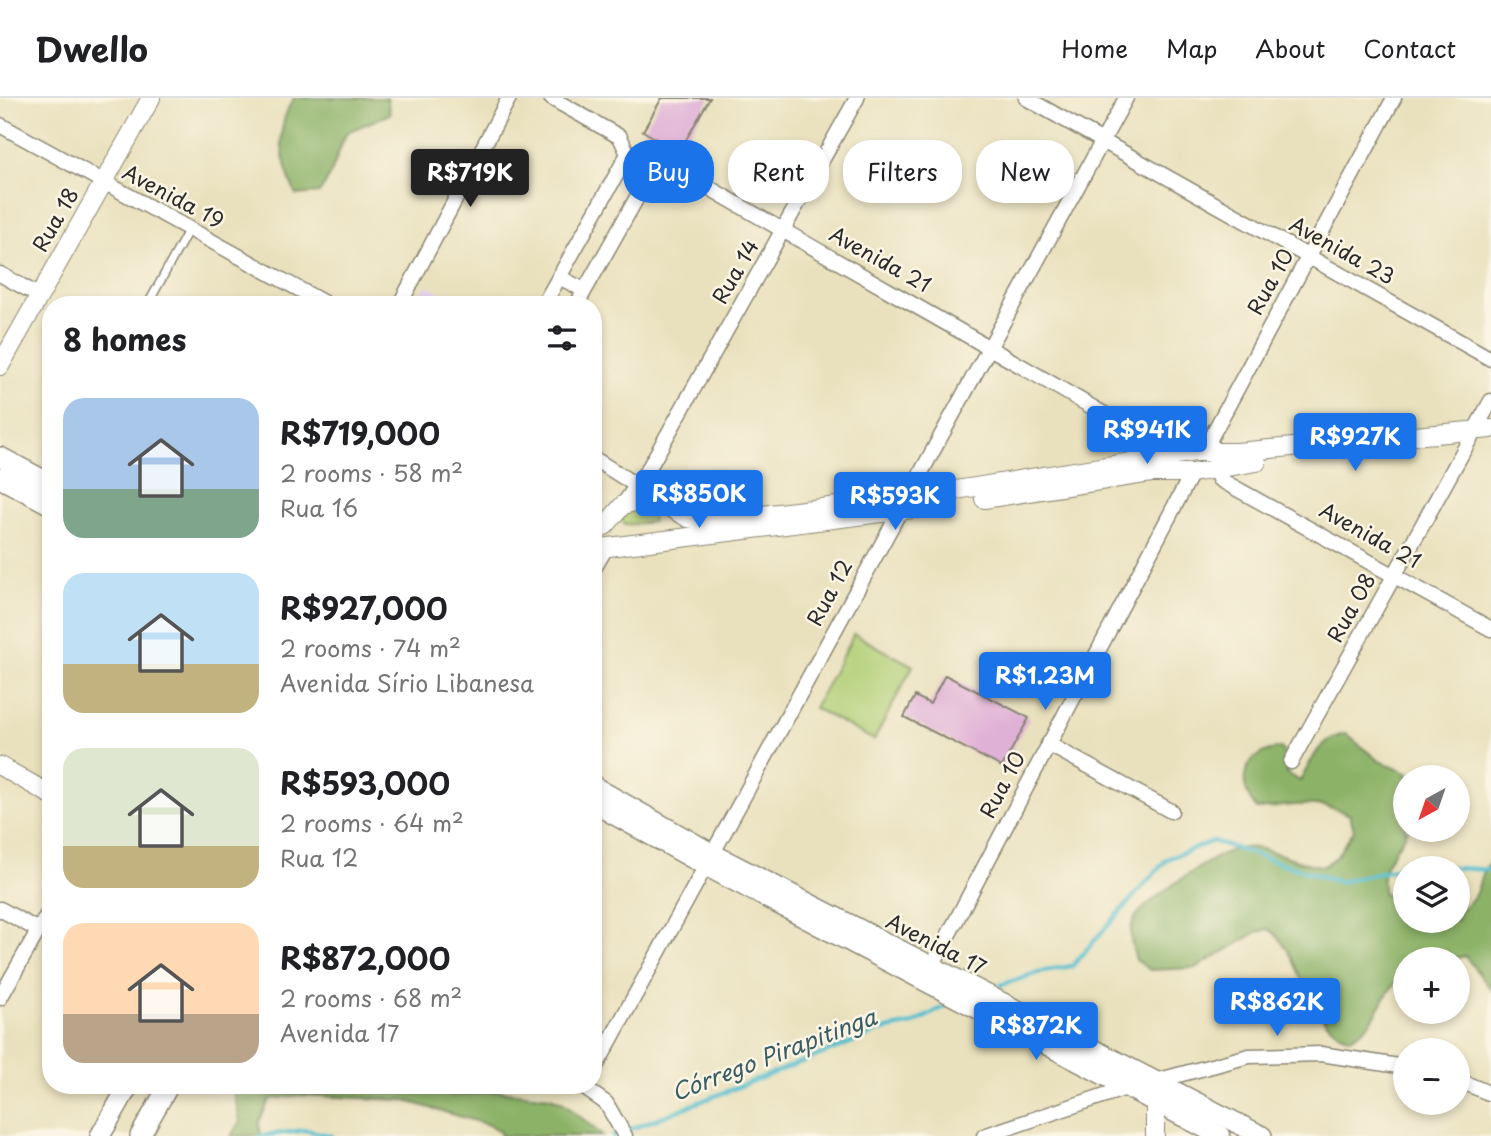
<!DOCTYPE html>
<html lang="en">
<head>
<meta charset="utf-8">
<style>
	:root { --surface:#fff; --page:#f2f2f2; --text:#202124; --muted:#757577; --line:#e0e0e0; --accent:#1a73e8 }
	body { margin:0; font-family:"Playpen Sans",sans-serif; background:var(--page); color:var(--text); height:100vh; display:flex; flex-direction:column; font-size:26px; white-space:nowrap }
	* { box-sizing:border-box; margin:0 }
	p { font-size:23px; color:var(--muted) }
	.icon { flex:none; width:38px; height:38px; fill:none; stroke:currentColor; stroke-width:2; stroke-linecap:round; stroke-linejoin:round }
	.map { position:relative; flex:1; overflow:hidden }
	.details { position:absolute; left:42px; top:198px; width:560px; height:798px; display:flex; flex-direction:column; background:var(--surface); border-radius:28px; box-shadow:0 4px 10px #0003 }
	.details>* { flex:none }
	.guide { position:absolute; left:623px; top:42px; width:665px; height:63px; display:flex; gap:14px }
	.needle { width:46px; rotate:220deg }
	.buttons { position:absolute; left:1393px; top:667px; display:grid; gap:14px }
	.buttons a { display:grid; place-items:center; width:77px; height:77px; border-radius:50%; background:var(--surface); box-shadow:0 4px 10px #0003; font-size:35px }
	.price { position:absolute; translate:-50% -60px; padding:0 16px; border-radius:7px; background:var(--accent); color:#fff; font-size:23px; line-height:46px; filter:drop-shadow(0 2px 4px #0008) }
	.price::after { content:''; position:absolute; left:50%; top:42px; width:21px; height:16px; margin-left:-10px; background:inherit; clip-path:polygon(0 0,100% 0,50% 100%) }
	.price.selected { background:#222; color:#fff }
	ul { padding:0; list-style:none }
	li { display:flex; align-items:center; gap:21px; height:175px; padding:0 21px }
	li span { display:grid; place-items:center; flex:none; width:196px; height:140px; border-radius:21px; color:#555 }
	li>.icon { margin-inline-start:auto }
	span .icon { width:84px; height:84px; fill:#fffc; stroke-width:1 }
	li b { font-size:30px }
	h2 { display:flex; justify-content:space-between; align-items:center; height:84px; padding:0 21px; font-size:30px }
	.chip { padding:0 24px; border-radius:28px; background:var(--surface); box-shadow:0 4px 10px #0003; font-size:24px; line-height:63px }
	.chip.selected { background:var(--accent); color:#fff }
	header { display:flex; align-items:center; gap:42px; box-sizing:border-box; height:98px; padding:0 35px; background:var(--surface); border-bottom:2px solid var(--line) }
	header strong { font-size:33px }
	nav { display:flex; gap:38px; margin-inline-start:auto; font-size:24px }
	.map>svg:first-child { display:block }
	.built { fill:#e7d2ef }
	.green { fill:#b0cf76; stroke:#6e7d50; stroke-width:2 }
	.forest { fill:#8cb267; stroke:#5c6e49; stroke-width:2 }
	.lines { fill:none; stroke-linecap:round; stroke-linejoin:round }
	.stream { stroke:#53becf; stroke-width:4.5 }
	.building { fill:#e0b1d7 }
	.service-casing { stroke:#8a8674; stroke-width:10 }
	.minor-casing { stroke:#8a8674; stroke-width:17 }
	.tertiary-casing { stroke:#8a8674; stroke-width:20 }
	.secondary-casing { stroke:#8a8674; stroke-width:22 }
	.service { stroke:#fff; stroke-width:7 }
	.minor { stroke:#fff; stroke-width:14 }
	.tertiary { stroke:#fff; stroke-width:18 }
	.secondary { stroke:#fff; stroke-width:19 }
	.labels { text-anchor:middle; stroke-width:5; stroke-linejoin:round; paint-order:stroke }
	.street-label { font-size:21px; fill:#2b2b2b; stroke:#fcf5e5 }
	.water-label { font-size:23px; font-style:italic; fill:#395e64; stroke:#fcf5e5 }
</style>
</head>
<body>
<header>
<strong>Dwello</strong>
<nav><a>Home</a><a>Map</a><a>About</a><a>Contact</a></nav>
</header>
<div class="map">
<svg width="1491" height="1038" viewBox="0 0 1491 1038">
	<rect width="100%" height="100%" fill="#fcf5e5"/>
	<filter id="ink" filterUnits="userSpaceOnUse"><feTurbulence type="fractalNoise" baseFrequency=".0143" numOctaves="2"/><feDisplacementMap in="SourceGraphic" scale="14" xChannelSelector="R" yChannelSelector="G"/><feConvolveMatrix kernelMatrix="1 2 1 2 8 2 1 2 1" color-interpolation-filters="sRGB"/></filter>
	<filter id="wash" filterUnits="userSpaceOnUse"><feTurbulence type="fractalNoise" baseFrequency=".00686" numOctaves="4" result="noise"/><feDisplacementMap in="SourceGraphic" scale="28" xChannelSelector="R" yChannelSelector="G"/><feGaussianBlur stdDeviation="1.57" result="paint"/><feColorMatrix in="noise" values="0 0 0 0 0 0 0 0 0 0 0 0 0 0 0 0 0 1.4 0 .05"/><feComposite in="paint" operator="in"/></filter>
	<g filter="url(#wash)">
		<rect width="100%" height="100%" fill="#e9e1bd"/>
		<!-- built -->
		<path class="built" d="M426 187 461 206H420L416 204Z"/>
		<!-- green -->
		<path class="green" d="M647 407 653 413 652 424 625 427 620 418 622 413Z
			M854 536 913 568 874 642 814 610Z"/>
		<!-- forest -->
		<path class="forest" d="M294 0H387L390 16 347 34C335 58 336 72 319 95L296 97C282 65 273 31 294 0Z
			M1346 636 1379 663 1416 679H1405V732H1408C1396 754 1377 768 1384 796L1405 809V822H1458V812C1482 801 1477 780 1491 761V891L1465 858 1454 861H1405V876C1378 896 1382 925 1350 940 1303 924 1305 857 1269 831L1257 834 1196 870 1150 872 1136 862C1132 848 1127 834 1135 820 1146 802 1220 752 1241 750 1269 746 1296 767 1324 768L1336 759 1354 732 1350 717C1317 700 1292 708 1257 711 1234 683 1244 654 1281 650L1287 661V676L1300 683C1313 661 1318 641 1346 636Z
			M240 987H404L454 998 499 993 551 999 564 1005 603 1038H501L500 1034 489 1027 403 1002 300 997 270 1001 259 1024 261 1038H231L240 1023 234 995Z"/>
		<g class="lines">
			<!-- stream -->
			<path class="stream" d="M1458 770 1491 772
				M1001 887 1043 873 1072 868 1167 761 1213 743 1339 784 1408 768 1453 770
				M260 1038 306 1032 331 1038
				M613 1038 883 932 912 926 946 908"/>
		</g>
		<g id="blocks">
			<!-- building -->
			<path class="building" d="M662 0H710L679 54 643 33Z
				M945 577 1029 620 1002 669 904 619 915 598 930 606Z"/>
		</g>
	</g>
	<g filter="url(#ink)">
		<use href="#blocks" fill-opacity="0" stroke="#8a8674" stroke-width="2"/>
		<g class="lines">
			<defs>
				<path id="service" d="M148 206 189 131"/>
				<path id="minor" d="M551 0 620 39 628 56 653 71 670 67C837 165 1006 257 1172 356
					M1026 0 1491 261
					M0 27 326 206
					M0 176 38 197
					M559 179 584 192
					M400 206 509 0
					M544 206 628 56
					M577 206 653 71
					M1212 352 1210 341 1394 0
					M593 360 634 386
					M1215 372 1219 381 1491 531
					M623 407 650 368 857 0
					M593 472 606 450
					M1048 646 1171 713
					M1291 664 1491 303
					M0 811 38 832
					M931 870 1192 375
					M0 900 51 810
					M593 974 1126 0
					M1458 982 1491 996
					M1152 984 1249 958 1321 956 1405 969
					M580 987 606 1005 625 1038
					M984 1038 1132 988"/>
				<path id="tertiary" d="M0 268 151 0
					M984 401 1151 375H1192L1257 364
					M593 429 605 428 623 407 652 399 688 420 706 422 753 418 906 400 1194 354H1237L1491 331
					M593 451 929 409
					M0 668 51 697
					M1155 1038V994"/>
				<path id="secondary" d="M0 359 51 386
					M0 380 51 407
					M593 688 713 756 1262 1038
					M593 705 706 768 1220 1038
					M100 1038 129 987
					M140 1038 169 987"/>
			</defs>
			<!-- service casing -->
			<use href="#service" class="service-casing"/>
			<!-- minor casing -->
			<use href="#minor" class="minor-casing"/>
			<!-- tertiary casing -->
			<use href="#tertiary" class="tertiary-casing"/>
			<!-- secondary casing -->
			<use href="#secondary" class="secondary-casing"/>
			<!-- service -->
			<use href="#service" class="service"/>
			<!-- minor -->
			<use href="#minor" class="minor"/>
			<!-- tertiary -->
			<use href="#tertiary" class="tertiary"/>
			<!-- secondary -->
			<use href="#secondary" class="secondary"/>
		</g>
	</g>
	<g class="labels">
		<!-- street labels -->
		<g class="street-label">
			<text transform="translate(173 99) rotate(28)" y="7">Avenida 19</text>
			<text transform="translate(56 122) rotate(-60)" y="7">Rua 18</text>
			<text transform="translate(1342 153) rotate(29)" y="7">Avenida 23</text>
			<text transform="translate(880 162) rotate(29)" y="7">Avenida 21</text>
			<text transform="translate(736 174) rotate(-60)" y="7">Rua 14</text>
			<text transform="translate(1271 184) rotate(-61)" y="7">Rua 10</text>
			<text transform="translate(1370 438) rotate(29)" y="7">Avenida 21</text>
			<text transform="translate(830 495) rotate(-62)" y="7">Rua 12</text>
			<text transform="translate(1352 510) rotate(-61)" y="7">Rua 08</text>
			<text transform="translate(1003 687) rotate(-62)" y="7">Rua 10</text>
			<text transform="translate(936 847) rotate(27)" y="7">Avenida 17</text>
		</g>
		<!-- water labels -->
		<g class="water-label">
			<text transform="translate(774 957) rotate(-21)" y="8">Córrego Pirapitinga</text>
		</g>
	</g>
</svg>
<div class="buttons">
<a><svg class="needle" viewBox="-14 -14 28 28"><path d="M0-13l5 13h-10z" fill="#e53935"/><path d="M0 13l5-13h-10z" fill="#757577"/></svg></a>
<a><svg class="icon" aria-label="layers" viewBox="0 0 24 24"><path d="M12 4l9 5-9 5-9-5zM3 14l9 5 9-5"/></svg></a>
<a>+</a>
<a>−</a>
</div>
<b class="price selected" style="left:470px;top:111px">R$719K</b>
<b class="price" style="left:1147px;top:368px">R$941K</b>
<b class="price" style="left:1355px;top:375px">R$927K</b>
<b class="price" style="left:699px;top:432px">R$850K</b>
<b class="price" style="left:895px;top:434px">R$593K</b>
<b class="price" style="left:1045px;top:614px">R$1.23M</b>
<b class="price" style="left:1277px;top:940px">R$862K</b>
<b class="price" style="left:1036px;top:964px">R$872K</b>
<div class="guide">
<a class="chip selected">Buy</a>
<a class="chip">Rent</a>
<a class="chip">Filters</a>
<a class="chip">New</a>
</div>
<section class="details">
<h2>8 homes<svg class="icon" aria-label="filters" viewBox="0 0 24 24"><path d="M4 7h16M4 17h16"/><circle cx="9" cy="7" r="2"/><circle cx="15" cy="17" r="2"/></svg></h2>
<ul>
<li><span style="background:linear-gradient(#a9c7e8 65%,#7fa58c 0)"><svg class="icon" aria-label="home" viewBox="0 0 24 24"><path d="M3 11l9-7 9 7M6 9v11h12V9"/></svg></span><div><b>R$719,000</b><p>2 rooms · 58 m²</p><p>Rua 16</p></div></li>
<li><span style="background:linear-gradient(#bfe0f5 65%,#c2b280 0)"><svg class="icon" aria-label="home" viewBox="0 0 24 24"><path d="M3 11l9-7 9 7M6 9v11h12V9"/></svg></span><div><b>R$927,000</b><p>2 rooms · 74 m²</p><p>Avenida Sírio Libanesa</p></div></li>
<li><span style="background:linear-gradient(#dfe7d0 70%,#c2b280 0)"><svg class="icon" aria-label="home" viewBox="0 0 24 24"><path d="M3 11l9-7 9 7M6 9v11h12V9"/></svg></span><div><b>R$593,000</b><p>2 rooms · 64 m²</p><p>Rua 12</p></div></li>
<li><span style="background:linear-gradient(#ffd9b3 65%,#b9a48a 0)"><svg class="icon" aria-label="home" viewBox="0 0 24 24"><path d="M3 11l9-7 9 7M6 9v11h12V9"/></svg></span><div><b>R$872,000</b><p>2 rooms · 68 m²</p><p>Avenida 17</p></div></li>
</ul>
</section>
</div>
</body>
</html>
